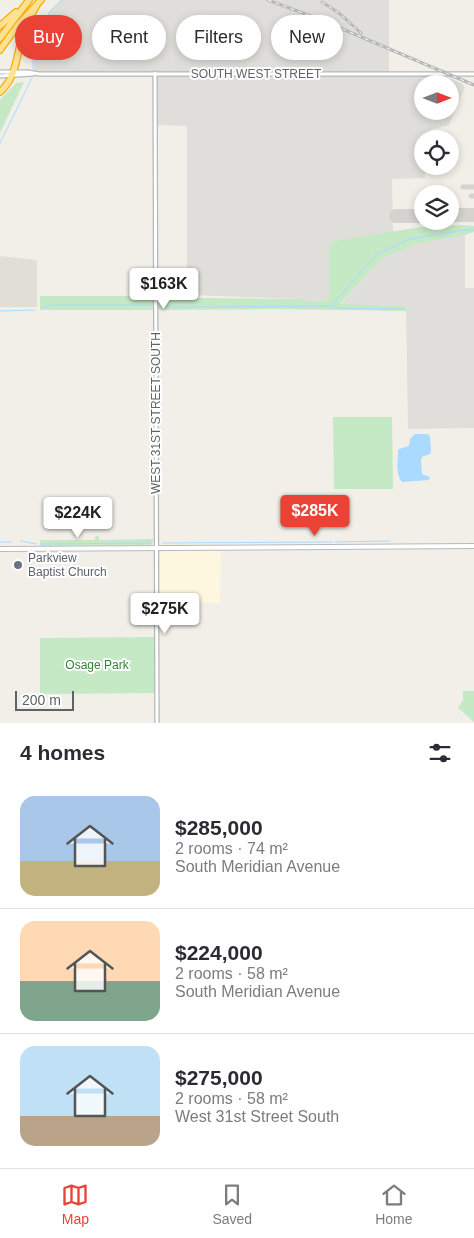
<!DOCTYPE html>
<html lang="en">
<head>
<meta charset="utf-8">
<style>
	:root { --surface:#fff; --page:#f2f2f3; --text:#2b2b33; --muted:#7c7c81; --line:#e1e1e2; --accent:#ea4335 }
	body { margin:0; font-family:Arial,sans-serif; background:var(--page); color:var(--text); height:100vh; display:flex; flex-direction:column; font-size:19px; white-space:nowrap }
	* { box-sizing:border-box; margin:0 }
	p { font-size:16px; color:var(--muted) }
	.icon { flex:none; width:28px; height:28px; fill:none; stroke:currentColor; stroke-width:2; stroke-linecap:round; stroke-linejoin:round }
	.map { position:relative; height:723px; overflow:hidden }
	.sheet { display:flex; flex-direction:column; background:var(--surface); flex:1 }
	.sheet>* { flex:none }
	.hud { position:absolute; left:15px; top:15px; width:445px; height:45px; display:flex; gap:10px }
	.needle { width:32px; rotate:90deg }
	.buttons { position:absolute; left:414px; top:75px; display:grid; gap:10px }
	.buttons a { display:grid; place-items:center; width:45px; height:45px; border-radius:50%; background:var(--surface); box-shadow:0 2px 8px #0003; font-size:25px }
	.scale { position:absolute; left:15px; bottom:12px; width:59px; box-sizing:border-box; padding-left:5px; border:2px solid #5f6368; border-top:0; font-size:14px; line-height:18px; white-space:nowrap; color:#5f6368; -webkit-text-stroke:4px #fff; paint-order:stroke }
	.price { position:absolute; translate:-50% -42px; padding:0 11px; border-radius:5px; background:#fff; color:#222; font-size:16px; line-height:32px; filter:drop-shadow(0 1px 2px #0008) }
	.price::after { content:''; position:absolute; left:50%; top:30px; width:15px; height:11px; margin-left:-8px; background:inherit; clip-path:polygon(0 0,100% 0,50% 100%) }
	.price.on { background:var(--accent); color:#fff }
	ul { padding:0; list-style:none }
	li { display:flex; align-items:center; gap:15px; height:125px; padding:0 20px }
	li+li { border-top:1px solid var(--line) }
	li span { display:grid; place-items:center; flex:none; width:140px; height:100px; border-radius:15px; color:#555 }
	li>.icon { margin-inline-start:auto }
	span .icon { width:60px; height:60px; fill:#fffc; stroke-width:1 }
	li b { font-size:21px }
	h2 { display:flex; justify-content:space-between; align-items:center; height:60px; padding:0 20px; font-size:21px }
	.tag { padding:0 18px; border-radius:22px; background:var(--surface); box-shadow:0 2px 8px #0003; font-size:18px; line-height:45px }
	.tag.on { background:var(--accent); color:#fff }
	.tab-bar { display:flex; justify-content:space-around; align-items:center; height:70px; border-top:1px solid var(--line); background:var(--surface); font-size:14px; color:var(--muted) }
	.tab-bar a { display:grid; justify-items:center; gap:2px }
	.tab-bar .on { color:var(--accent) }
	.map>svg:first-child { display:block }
	.commercial { fill:#fef7e0 }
	.industrial { fill:#e0deda; fill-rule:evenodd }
	.education { fill:#e1ded6 }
	.green { fill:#c5e8c5 }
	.water { fill:#aadaff }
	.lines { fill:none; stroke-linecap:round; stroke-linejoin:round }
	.stream { stroke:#aadaff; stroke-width:1 }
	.taxiway { stroke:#d4d3d0; stroke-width:5 }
	.runway { stroke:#d4d3d0; stroke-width:14 }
	.tertiary-casing { stroke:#b5b8bc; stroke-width:5.5 }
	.secondary-casing { stroke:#b6babf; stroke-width:6 }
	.motorway-casing { stroke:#f9ab00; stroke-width:8 }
	.tertiary { stroke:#fff; stroke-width:3 }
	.secondary { stroke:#fff; stroke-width:4 }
	.motorway { stroke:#fde293; stroke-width:5.5 }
	.rail-casing { stroke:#b6b7b8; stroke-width:3 }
	.rail { stroke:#fff; stroke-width:1; stroke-dasharray:4; stroke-linecap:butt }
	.worship-dot { fill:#6b7280; stroke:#fff; stroke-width:2 }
	.labels { text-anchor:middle; stroke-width:4; stroke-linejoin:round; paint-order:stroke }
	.street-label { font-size:12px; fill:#5f6368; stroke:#fff }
	.worship-label { font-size:12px; fill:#5b616d; stroke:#fff; text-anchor:start }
	.park-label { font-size:12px; fill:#348238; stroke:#fff }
</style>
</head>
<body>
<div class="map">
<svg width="474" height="723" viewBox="0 0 474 723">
	<rect width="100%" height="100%" fill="#f1efe8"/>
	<!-- commercial -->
	<path class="commercial" d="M219 549 221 551 220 603 159 604 160 552 165 550 171 551Z"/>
	<!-- industrial -->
	<path class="industrial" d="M61 0H389V73L440 74 463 84 465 88 449 125 430 130 429 139H422V166H426L425 178 392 179 393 232 333 241 329 244V299L321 301H308L299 299 191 295 187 299V126L157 125 155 74H34V35L51 10ZM422 84H450V111H422Z
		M465 235V288H474V428L408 429 406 306 340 305 381 259 415 244Z"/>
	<!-- education -->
	<path class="education" d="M0 256 37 260V307H0Z"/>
	<!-- green -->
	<path class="green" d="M24 82 0 133V100L16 83Z
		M461 225 474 226V232L465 235 415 244 381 259 340 304 406 306V311L274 309 161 310 158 309V300L187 299 192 298 299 299C309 301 319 303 329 299V244L333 241 421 227Z
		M152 285 153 286 154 308 153 310H41L40 309V296H151Z
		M333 417H392L393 489H334Z
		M99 535V540L153 539V542L151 545H149L41 546 40 545V540H95V537Z
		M154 637 155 693 40 694V638Z
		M463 691H474V722L458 708 463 700Z"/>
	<!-- water -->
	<path class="water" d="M415 434H427L430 436 431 453 428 455 423 456 421 459 422 474 430 477 429 480 402 482C395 474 398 461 398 451L399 449 409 446 410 439Z"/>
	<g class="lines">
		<!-- stream -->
		<path class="stream" d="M33 69 34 35 51 10 62 0
			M0 143 32 78
			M161 305 170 307H201L331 306 340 308 405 309
			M332 305 377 254 410 239 465 230H474
			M41 308 52 305H151
			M0 311 35 310
			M21 541 36 544
			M0 542H11
			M335 542 390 541
			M162 543 332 542
			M40 544 150 543"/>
		<!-- taxiway -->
		<path class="taxiway" d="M463 187H474
			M471 196H474"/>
		<!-- runway -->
		<path class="runway" d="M450 215H474
			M396 216H422"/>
		<defs>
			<path id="tertiary" d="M0 72H28L39 74H474
				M155 73 157 723
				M0 76 33 74"/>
			<path id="secondary" d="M0 549 474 546"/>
			<path id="motorway" d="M0 26 16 12
				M0 38 29 0
				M0 50 18 25 41 0
				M0 92C18 76 16 53 24 31 27 21 33 12 38 3"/>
		</defs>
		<!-- tertiary casing -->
		<use href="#tertiary" class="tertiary-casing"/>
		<!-- secondary casing -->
		<use href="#secondary" class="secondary-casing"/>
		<!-- motorway casing -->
		<use href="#motorway" class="motorway-casing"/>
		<!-- tertiary -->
		<use href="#tertiary" class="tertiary"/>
		<!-- secondary -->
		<use href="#secondary" class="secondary"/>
		<!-- motorway -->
		<use href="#motorway" class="motorway"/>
		<defs>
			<path id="rail" d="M268 0 319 19 474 85
				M322 2 339 13 361 33"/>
		</defs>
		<!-- rail casing -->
		<use href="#rail" class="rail-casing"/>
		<!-- rail -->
		<use href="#rail" class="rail"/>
	</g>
	<!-- markers -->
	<circle class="worship-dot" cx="18" cy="565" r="5"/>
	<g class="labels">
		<!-- street labels -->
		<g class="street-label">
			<text x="256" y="78">SOUTH WEST STREET</text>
			<text transform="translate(156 413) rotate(-90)" y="4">WEST 31ST STREET SOUTH</text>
		</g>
		<!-- worship labels -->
		<g class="worship-label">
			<text x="28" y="562">Parkview<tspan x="28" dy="14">Baptist Church</tspan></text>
		</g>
		<!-- park labels -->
		<g class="park-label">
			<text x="97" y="669">Osage Park</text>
		</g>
	</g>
</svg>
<div class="buttons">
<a><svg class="needle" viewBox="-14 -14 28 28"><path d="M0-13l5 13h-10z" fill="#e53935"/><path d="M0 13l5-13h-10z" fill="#7c7c81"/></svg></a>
<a><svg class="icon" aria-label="locate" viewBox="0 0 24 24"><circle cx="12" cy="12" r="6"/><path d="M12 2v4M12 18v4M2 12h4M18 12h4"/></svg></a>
<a><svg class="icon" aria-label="layers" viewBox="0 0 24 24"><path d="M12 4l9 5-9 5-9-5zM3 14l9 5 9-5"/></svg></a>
</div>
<div class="scale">200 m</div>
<b class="price" style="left:164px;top:310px">$163K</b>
<b class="price on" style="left:315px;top:537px">$285K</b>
<b class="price" style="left:78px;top:539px">$224K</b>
<b class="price" style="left:165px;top:635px">$275K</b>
<div class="hud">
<a class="tag on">Buy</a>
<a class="tag">Rent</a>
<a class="tag">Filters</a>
<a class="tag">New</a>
</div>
</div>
<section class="sheet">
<h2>4 homes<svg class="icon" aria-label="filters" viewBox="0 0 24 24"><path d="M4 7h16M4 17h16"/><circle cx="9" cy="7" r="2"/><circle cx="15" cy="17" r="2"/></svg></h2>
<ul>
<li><span style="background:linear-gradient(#a9c7e8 65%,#c2b280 0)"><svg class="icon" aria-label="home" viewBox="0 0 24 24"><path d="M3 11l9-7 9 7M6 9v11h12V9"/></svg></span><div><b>$285,000</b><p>2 rooms · 74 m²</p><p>South Meridian Avenue</p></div></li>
<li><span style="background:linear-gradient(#ffd9b3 60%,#7fa58c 0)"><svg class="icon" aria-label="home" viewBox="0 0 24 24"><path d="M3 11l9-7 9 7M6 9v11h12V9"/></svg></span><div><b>$224,000</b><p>2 rooms · 58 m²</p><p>South Meridian Avenue</p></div></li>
<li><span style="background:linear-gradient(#bfe0f5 70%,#b9a48a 0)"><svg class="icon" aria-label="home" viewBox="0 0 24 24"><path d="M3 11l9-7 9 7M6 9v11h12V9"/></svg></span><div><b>$275,000</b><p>2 rooms · 58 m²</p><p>West 31st Street South</p></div></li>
</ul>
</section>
<nav class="tab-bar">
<a class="on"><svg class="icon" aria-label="map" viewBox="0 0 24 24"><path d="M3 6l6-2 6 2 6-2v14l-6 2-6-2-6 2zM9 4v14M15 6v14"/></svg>Map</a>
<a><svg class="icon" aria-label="saved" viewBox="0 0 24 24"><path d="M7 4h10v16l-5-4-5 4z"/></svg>Saved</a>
<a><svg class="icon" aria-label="home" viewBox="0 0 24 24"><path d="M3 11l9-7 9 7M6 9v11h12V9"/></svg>Home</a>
</nav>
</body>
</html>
